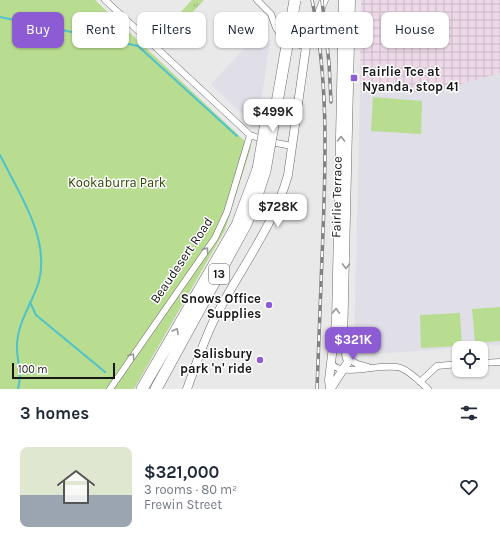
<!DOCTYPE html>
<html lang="en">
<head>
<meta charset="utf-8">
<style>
	:root { --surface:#fff; --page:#f2f2f3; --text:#1f2937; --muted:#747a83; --accent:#8d5cd5 }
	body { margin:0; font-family:Karla,sans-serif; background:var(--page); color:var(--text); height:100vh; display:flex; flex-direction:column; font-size:15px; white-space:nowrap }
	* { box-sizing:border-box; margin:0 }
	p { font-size:13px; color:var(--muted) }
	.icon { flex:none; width:22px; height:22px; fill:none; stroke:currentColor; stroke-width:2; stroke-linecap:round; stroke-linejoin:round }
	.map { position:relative; height:389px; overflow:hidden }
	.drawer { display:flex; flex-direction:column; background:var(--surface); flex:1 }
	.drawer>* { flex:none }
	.guide { position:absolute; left:12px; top:12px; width:476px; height:36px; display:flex; gap:8px }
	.controls { position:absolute; left:452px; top:341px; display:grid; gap:8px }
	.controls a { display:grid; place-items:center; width:36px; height:36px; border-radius:8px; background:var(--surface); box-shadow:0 1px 3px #0004; font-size:20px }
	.scale { position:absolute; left:12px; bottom:10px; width:103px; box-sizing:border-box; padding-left:4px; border:2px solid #181819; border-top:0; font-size:11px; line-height:14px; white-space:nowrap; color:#181819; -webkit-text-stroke:3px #fff; paint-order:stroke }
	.price { position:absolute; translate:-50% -34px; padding:0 9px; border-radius:8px; background:#fff; color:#222; font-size:13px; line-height:26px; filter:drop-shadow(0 1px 2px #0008) }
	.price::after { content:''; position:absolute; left:50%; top:24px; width:12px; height:9px; margin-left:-6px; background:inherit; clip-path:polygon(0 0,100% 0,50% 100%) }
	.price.selected { background:var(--accent); color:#fff }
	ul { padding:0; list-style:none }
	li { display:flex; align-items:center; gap:12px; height:100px; padding:0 20px }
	li span { display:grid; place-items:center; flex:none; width:112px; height:80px; border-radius:8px; color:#555 }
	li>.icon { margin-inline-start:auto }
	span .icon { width:48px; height:48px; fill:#fffc; stroke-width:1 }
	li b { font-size:17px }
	h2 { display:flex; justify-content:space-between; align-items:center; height:48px; padding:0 20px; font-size:17px }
	.pill { padding:0 14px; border-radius:8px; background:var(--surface); box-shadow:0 1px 3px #0004; font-size:14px; line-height:36px }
	.pill.selected { background:var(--accent); color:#fff }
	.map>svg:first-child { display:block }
	.built { fill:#e0dfe8 }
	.industrial { fill:url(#industrial-grid) }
	.grass { fill:url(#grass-tufts) }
	.green { fill:#b8dc90 }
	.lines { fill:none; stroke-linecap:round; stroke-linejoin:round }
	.stream { stroke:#4fc2ca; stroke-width:2 }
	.street-casing { stroke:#6c6b6d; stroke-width:7 }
	.secondary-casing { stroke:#6c6b6d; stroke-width:9 }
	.highway-casing { stroke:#6c6b6d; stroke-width:12 }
	.street { stroke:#fff; stroke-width:6 }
	.secondary { stroke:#fff; stroke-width:8 }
	.highway { stroke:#fff; stroke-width:11 }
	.rail-casing { stroke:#818182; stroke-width:3.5 }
	.rail { stroke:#fff; stroke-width:2; stroke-dasharray:6; stroke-linecap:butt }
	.highway-bridge-casing { stroke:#6c6b6d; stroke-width:12; stroke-linecap:butt }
	.highway-bridge { stroke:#fff; stroke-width:11 }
	.oneway { stroke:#979798 }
	.poi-dot { fill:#8d5cd5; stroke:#fff; stroke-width:1.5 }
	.labels { text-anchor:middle; stroke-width:3; stroke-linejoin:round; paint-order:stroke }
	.shield { fill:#fff; stroke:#5d5d5e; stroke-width:1 }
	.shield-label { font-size:12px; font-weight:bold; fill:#181819 }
	.poi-label { font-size:13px; font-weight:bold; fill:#181819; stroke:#fff; text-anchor:end }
	.park-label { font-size:13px; fill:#2c4500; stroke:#fff }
	.street-label { font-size:13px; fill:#181819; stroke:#fff }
</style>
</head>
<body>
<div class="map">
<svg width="500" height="389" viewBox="0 0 500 389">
	<defs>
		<pattern id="industrial-grid" width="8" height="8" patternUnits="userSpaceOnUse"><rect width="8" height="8" fill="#edd8e7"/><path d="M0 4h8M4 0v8" fill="none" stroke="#cab9c6"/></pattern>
		<pattern id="grass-tufts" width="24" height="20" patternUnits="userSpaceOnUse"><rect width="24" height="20" fill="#b8dc90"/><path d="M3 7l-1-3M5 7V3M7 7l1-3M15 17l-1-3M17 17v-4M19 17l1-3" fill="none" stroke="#9dbc7c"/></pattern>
	</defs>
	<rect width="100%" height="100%" fill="#e9e9ea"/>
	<!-- built -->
	<path class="built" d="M263 28 270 42 260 109 249 121 211 84Z
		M500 73V345L361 355 354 348 360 92H434Z"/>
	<!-- industrial -->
	<path class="industrial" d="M361 0H500V73L434 92H360Z"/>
	<!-- grass -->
	<path class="grass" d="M192 0H204L165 42 158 36Z"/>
	<!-- green -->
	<path class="green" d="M0 0H95L251 147 225 230 134 389H0Z
		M373 97 422 101 421 134 371 131Z
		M500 307V341L475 343 472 309Z
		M460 313 462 346 421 348 420 315Z"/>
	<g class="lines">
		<!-- stream -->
		<path class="stream" d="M0 17 24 22
			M29 23 138 46 237 136
			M0 155C18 192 50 237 39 281 33 302 18 321 17 344 16 362 23 369 18 389
			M30 302 36 315 105 372"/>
		<defs>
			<path id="street" d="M105 0 250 135 271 142 292 146
				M257 0 271 14 276 28 281 36 287 41 306 47
				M348 358 357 364 368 367
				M481 363 500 362
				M332 364C343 378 382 362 401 368 411 372 420 382 428 389
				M420 382 437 366 459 364
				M110 389 215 238 227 212 250 135"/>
			<path id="secondary" d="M331 388 348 362 343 343 351 0
				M187 389C196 365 204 339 216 316 240 269 274 226 288 175L306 47 324 0
				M330 389 329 380 336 321 343 0"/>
			<path id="highway" d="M142 389 237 225 258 169
				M156 389 246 224 253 208 265 171"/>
		</defs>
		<!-- street casing -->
		<use href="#street" class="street-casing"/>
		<!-- secondary casing -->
		<use href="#secondary" class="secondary-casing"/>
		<!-- highway casing -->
		<use href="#highway" class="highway-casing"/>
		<!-- street -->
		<use href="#street" class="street"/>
		<!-- secondary -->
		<use href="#secondary" class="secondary"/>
		<!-- highway -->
		<use href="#highway" class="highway"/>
		<defs>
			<path id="rail" d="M312 0C328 77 326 154 323 232 321 284 319 337 317 389
				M322 0 329 63 331 102"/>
		</defs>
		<!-- rail casing -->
		<use href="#rail" class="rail-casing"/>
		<!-- rail -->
		<use href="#rail" class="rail"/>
		<defs>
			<path id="highway-bridge" d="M258 169 267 117
				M265 171 295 0"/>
		</defs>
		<!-- highway-bridge casing -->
		<use href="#highway-bridge" class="highway-bridge-casing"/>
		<!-- highway-bridge -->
		<use href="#highway-bridge" class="highway-bridge"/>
	</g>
	<!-- one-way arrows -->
	<defs><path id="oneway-chevron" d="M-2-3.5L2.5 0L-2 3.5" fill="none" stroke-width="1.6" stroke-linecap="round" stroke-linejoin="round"/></defs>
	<g class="oneway">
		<use href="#oneway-chevron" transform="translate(341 139) rotate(-89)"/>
		<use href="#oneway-chevron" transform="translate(206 250) rotate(-55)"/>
		<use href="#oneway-chevron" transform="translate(346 266) rotate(91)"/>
		<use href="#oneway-chevron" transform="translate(336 311) rotate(-88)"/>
		<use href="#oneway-chevron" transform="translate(176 331) rotate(-60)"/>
		<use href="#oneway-chevron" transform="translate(132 356) rotate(-55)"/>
	</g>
	<!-- markers -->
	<g class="poi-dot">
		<rect x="350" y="74" width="8" height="8" rx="2"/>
		<circle cx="269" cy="305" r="4"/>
		<circle cx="260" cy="360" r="4"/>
	</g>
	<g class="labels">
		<!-- shield labels -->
		<rect class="shield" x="209" y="264" width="20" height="20" rx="3"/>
		<g class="shield-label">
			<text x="219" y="278">13</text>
		</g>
		<!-- poi labels -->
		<g class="poi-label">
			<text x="362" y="76" text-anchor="start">Fairlie Tce at<tspan x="362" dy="15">Nyanda, stop 41</tspan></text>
			<text x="261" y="303">Snows Office<tspan x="261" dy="15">Supplies</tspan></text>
			<text x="252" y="358">Salisbury<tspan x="252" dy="15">park 'n' ride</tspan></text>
		</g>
		<!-- park labels -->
		<g class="park-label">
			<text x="117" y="187">Kookaburra Park</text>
		</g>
		<!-- street labels -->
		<g class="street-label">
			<text transform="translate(336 197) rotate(-89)" y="5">Fairlie Terrace</text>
			<text transform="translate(181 260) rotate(-56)" y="5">Beaudesert Road</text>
		</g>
	</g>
</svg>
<div class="controls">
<a><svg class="icon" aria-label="locate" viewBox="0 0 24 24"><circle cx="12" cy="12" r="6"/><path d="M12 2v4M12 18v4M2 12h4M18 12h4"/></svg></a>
</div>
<div class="scale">100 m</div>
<b class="price" style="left:273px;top:133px">$499K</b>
<b class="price" style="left:278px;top:228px">$728K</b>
<b class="price selected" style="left:353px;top:361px">$321K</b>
<div class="guide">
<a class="pill selected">Buy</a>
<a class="pill">Rent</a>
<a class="pill">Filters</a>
<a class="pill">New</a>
<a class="pill">Apartment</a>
<a class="pill">House</a>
</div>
</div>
<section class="drawer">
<h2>3 homes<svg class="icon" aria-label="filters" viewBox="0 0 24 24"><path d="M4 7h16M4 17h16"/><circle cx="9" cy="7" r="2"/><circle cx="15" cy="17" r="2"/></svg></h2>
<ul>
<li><span style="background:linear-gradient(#dfe7d0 60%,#9aa5b1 0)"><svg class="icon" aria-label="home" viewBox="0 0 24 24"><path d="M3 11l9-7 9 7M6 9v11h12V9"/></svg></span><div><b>$321,000</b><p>3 rooms · 80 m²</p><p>Frewin Street</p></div><svg class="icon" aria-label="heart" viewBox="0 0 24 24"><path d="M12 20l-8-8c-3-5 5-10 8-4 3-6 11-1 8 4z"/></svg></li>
</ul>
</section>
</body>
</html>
